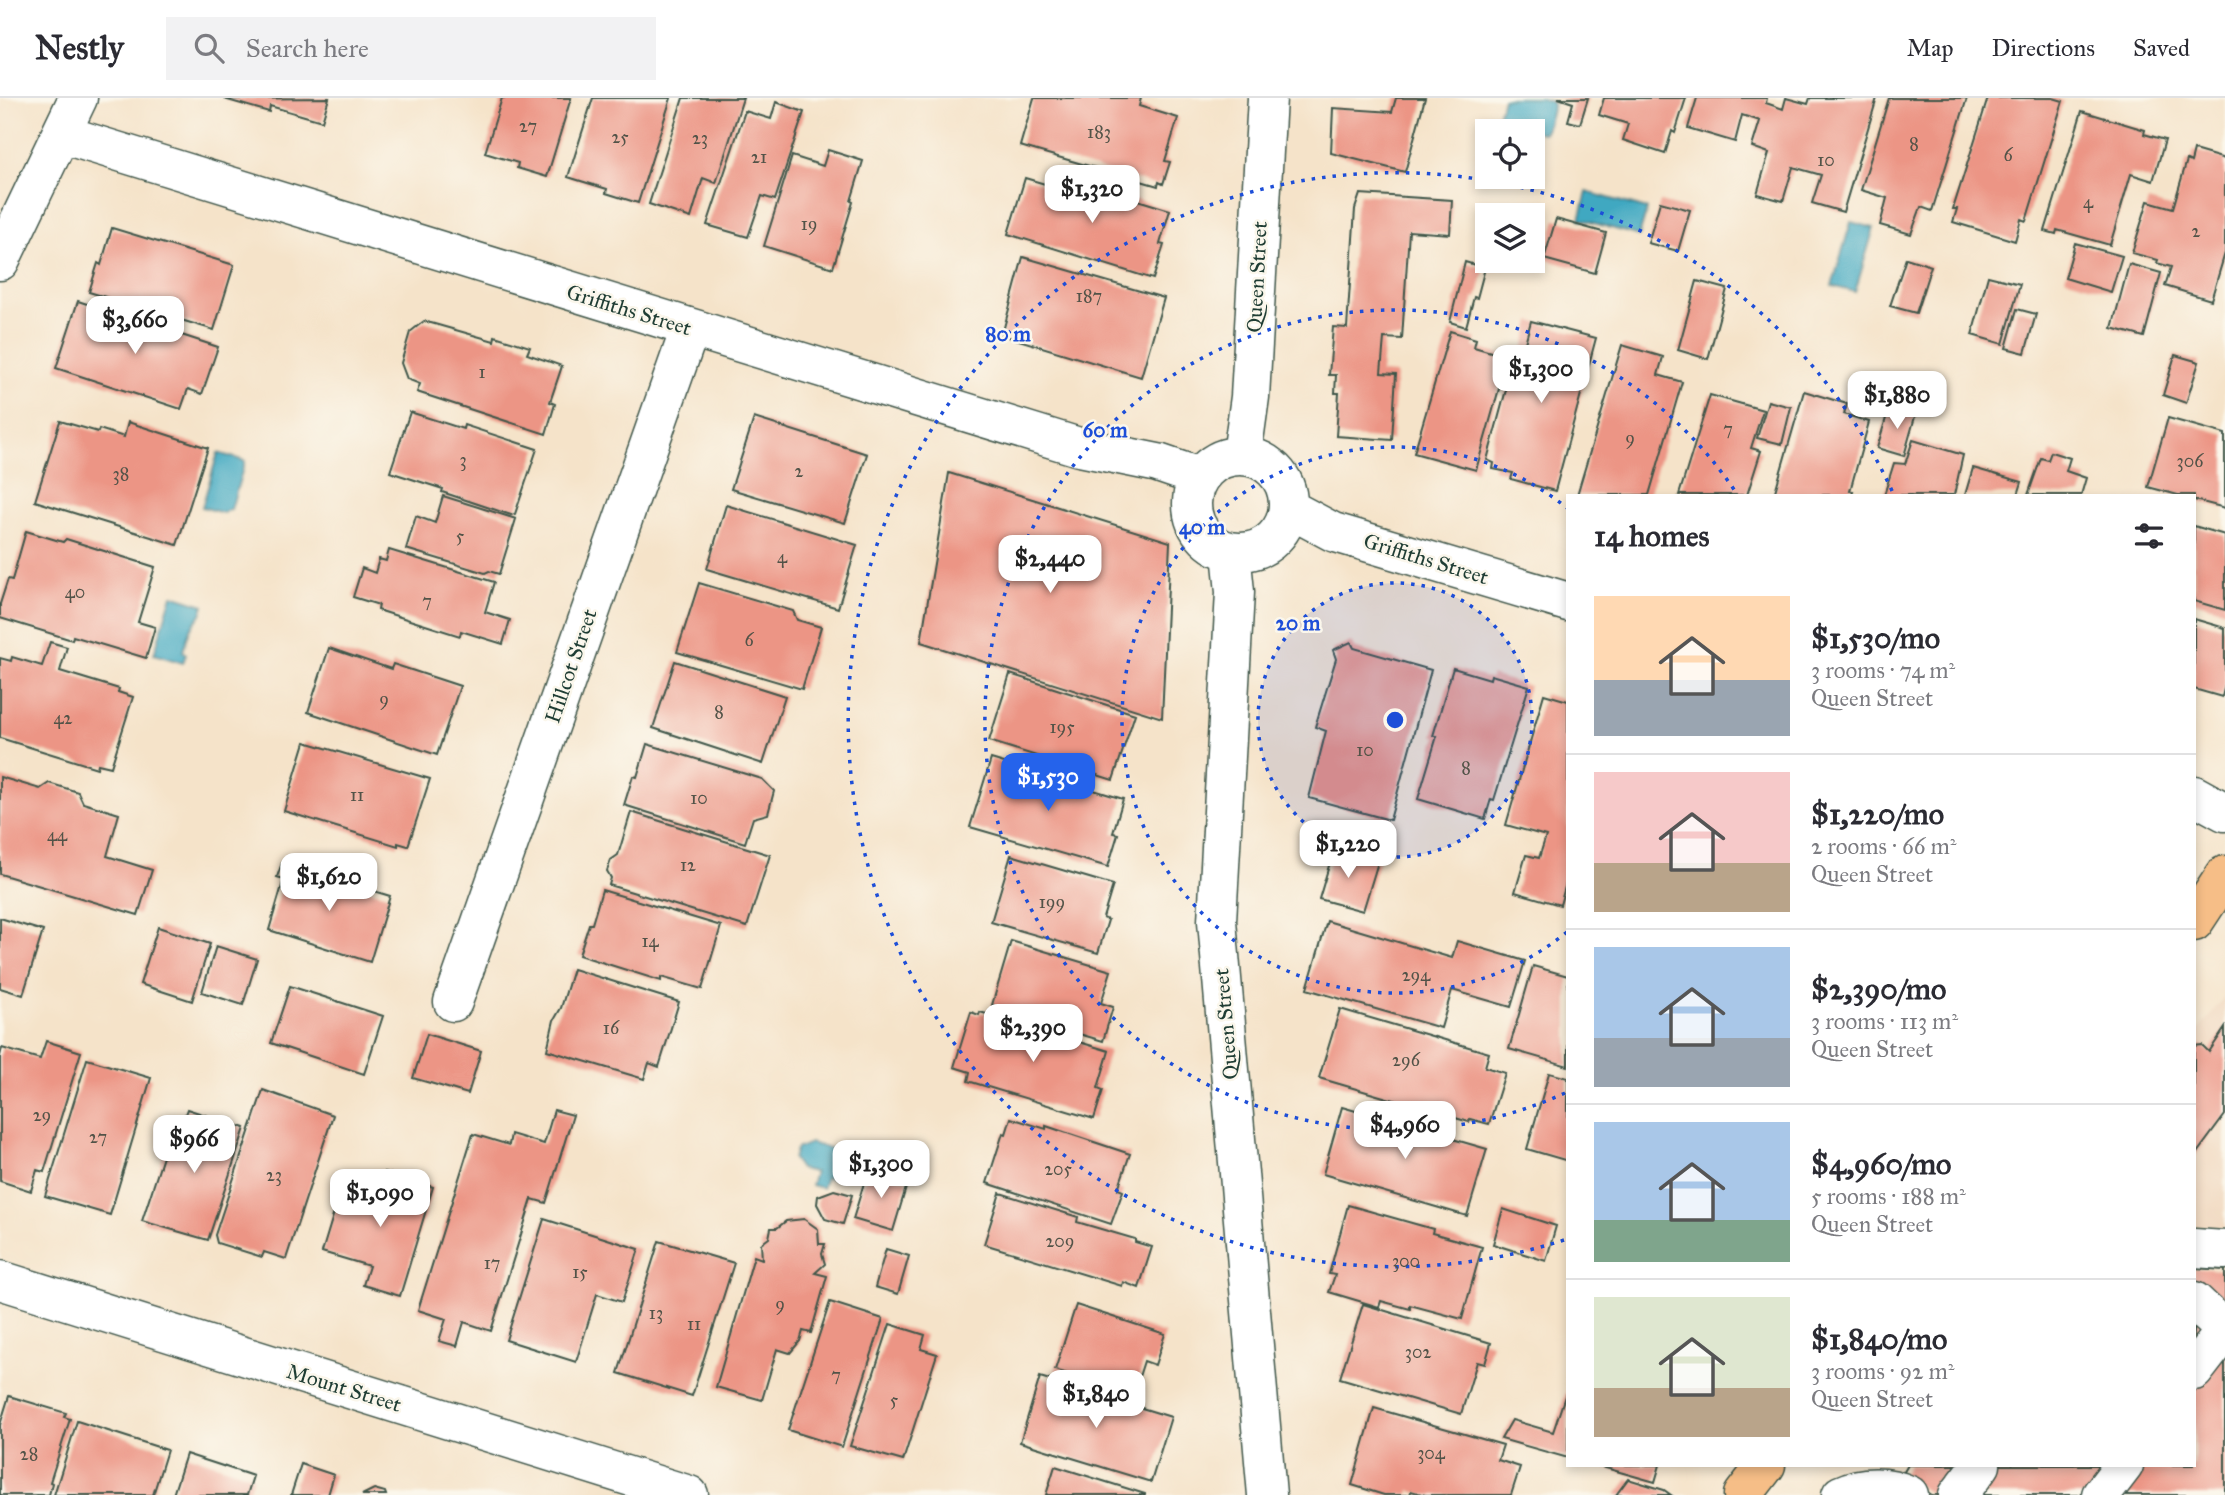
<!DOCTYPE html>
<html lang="en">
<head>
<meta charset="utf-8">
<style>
	:root { --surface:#fff; --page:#f2f2f3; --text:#2b2b33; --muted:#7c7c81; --line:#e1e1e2; --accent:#2563eb }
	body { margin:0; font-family:"IM FELL Great Primer",serif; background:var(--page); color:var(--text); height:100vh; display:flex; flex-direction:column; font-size:26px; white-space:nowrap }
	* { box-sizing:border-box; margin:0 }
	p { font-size:23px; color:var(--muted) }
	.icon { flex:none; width:38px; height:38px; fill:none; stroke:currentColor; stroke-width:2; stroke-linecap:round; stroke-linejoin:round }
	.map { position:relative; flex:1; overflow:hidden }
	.drawer { position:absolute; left:1566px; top:396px; width:630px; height:973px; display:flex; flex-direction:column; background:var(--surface); border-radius:0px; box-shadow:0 4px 10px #0003 }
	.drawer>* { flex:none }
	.tools { position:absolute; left:1475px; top:21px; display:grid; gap:14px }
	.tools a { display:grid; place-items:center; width:70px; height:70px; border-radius:0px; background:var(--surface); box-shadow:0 4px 10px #0003; font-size:35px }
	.price { position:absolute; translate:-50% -60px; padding:0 16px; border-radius:14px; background:#fff; color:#222; font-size:23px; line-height:46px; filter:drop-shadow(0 2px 4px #0008) }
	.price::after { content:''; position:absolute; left:50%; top:42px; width:21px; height:16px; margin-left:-10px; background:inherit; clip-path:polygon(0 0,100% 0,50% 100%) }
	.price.active { background:var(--accent); color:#fff }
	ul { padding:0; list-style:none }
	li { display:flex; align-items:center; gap:21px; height:175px; padding:0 28px }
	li+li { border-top:2px solid var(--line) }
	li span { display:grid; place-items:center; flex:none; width:196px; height:140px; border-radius:0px; color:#555 }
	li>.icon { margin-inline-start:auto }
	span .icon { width:84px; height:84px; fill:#fffc; stroke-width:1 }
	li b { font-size:30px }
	h2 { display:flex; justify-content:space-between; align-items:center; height:84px; padding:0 28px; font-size:30px }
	header { display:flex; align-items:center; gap:42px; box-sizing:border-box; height:98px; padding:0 35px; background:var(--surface); border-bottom:2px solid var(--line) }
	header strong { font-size:33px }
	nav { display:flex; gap:38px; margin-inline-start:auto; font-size:24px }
	.search { width:490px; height:63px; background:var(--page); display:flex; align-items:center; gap:18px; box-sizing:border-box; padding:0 24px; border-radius:0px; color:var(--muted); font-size:26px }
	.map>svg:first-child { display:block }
	.built { fill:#f0d6bc }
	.water { fill:#41a8c1; stroke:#30727a; stroke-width:2 }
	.building { fill:#ec9585 }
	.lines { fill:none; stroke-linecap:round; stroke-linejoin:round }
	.minor-casing { stroke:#3f564a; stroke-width:41 }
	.highway-casing { stroke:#3f564a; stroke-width:41 }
	.minor { stroke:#fff; stroke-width:38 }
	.highway { stroke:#f6be87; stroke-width:38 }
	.ring { fill:none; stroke:#1d4ed8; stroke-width:3.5; stroke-dasharray:3.5 7 }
	.labels { text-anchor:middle; stroke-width:5; stroke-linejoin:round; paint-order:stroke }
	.number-label { font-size:18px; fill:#525348 }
	.street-label { font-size:21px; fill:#1f3d34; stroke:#fbf7ec }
	.centre { fill:#1d4ed8; stroke:#fbf7ec; stroke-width:3.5 }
	.ring-label { font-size:21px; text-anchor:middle; font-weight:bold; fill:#1d4ed8; stroke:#fbf7ec; stroke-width:5; stroke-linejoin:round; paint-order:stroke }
</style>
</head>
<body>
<header>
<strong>Nestly</strong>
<div class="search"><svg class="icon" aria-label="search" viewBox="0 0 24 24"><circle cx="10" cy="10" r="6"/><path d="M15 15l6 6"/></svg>Search here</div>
<nav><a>Map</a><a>Directions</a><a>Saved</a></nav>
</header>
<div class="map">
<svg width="2225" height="1397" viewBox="0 0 2225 1397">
	<rect width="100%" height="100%" fill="#fbf7ec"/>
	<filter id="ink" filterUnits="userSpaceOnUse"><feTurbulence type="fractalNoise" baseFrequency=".0143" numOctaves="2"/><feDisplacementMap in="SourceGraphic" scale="14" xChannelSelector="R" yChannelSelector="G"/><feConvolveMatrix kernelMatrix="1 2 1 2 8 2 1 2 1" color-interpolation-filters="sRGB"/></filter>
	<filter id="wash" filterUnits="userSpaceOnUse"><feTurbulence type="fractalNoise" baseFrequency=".00686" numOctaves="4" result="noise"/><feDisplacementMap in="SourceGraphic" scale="28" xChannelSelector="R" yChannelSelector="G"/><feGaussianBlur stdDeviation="1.57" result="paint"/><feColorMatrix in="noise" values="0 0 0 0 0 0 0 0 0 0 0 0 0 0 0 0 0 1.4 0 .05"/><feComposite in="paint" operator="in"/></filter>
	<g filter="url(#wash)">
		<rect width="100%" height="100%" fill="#f5e3c9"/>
		<!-- built -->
		<path class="built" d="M2225 898V1133L2195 1131 2194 938Z"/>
		<!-- water -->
		<path class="water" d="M1503 0H1539L1552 4 1553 8 1546 32 1543 35 1538 34 1500 23 1498 18Z
			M1587 94 1647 111 1639 138 1580 121Z
			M1851 124 1874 130 1855 194 1832 188Z
			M218 355 245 363 231 411 223 415 202 409Z
			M172 497 204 507 201 516 190 531 183 553 186 556 183 565 154 556Z
			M810 1045 846 1055 857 1074 838 1082 826 1079 822 1090 811 1087 815 1074 800 1071 793 1061 796 1051Z"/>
		<g id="blocks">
			<!-- building -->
			<path class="building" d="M329 0 322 23 270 8 269 14 224 1Z
				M502 0H571L547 79 517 70 518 65 485 55Z
				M593 0H671L638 105 606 95 607 91 568 79Z
				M683 0H743L716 85 703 80 691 120 649 106Z
				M1034 0H1141L1139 8 1178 20 1165 63 1170 64 1163 86 1159 84 1158 88 1020 48Z
				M1396 0H1425L1405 74 1331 55 1333 10 1392 14Z
				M1588 0 1580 26 1568 23 1573 5 1558 0Z
				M1604 0H1686L1675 35 1672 33 1665 56 1623 42 1628 26 1599 17Z
				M1697 0H1767L1766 5 1783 11 1786 0 1808 6 1810 0H1877L1843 114 1812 105 1821 77 1793 69 1783 103 1757 96 1769 55 1752 49 1760 23 1742 17 1735 44 1688 30Z
				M1889 0H1967L1932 113 1921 109 1911 136 1880 127 1887 100 1861 92Z
				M1988 0H2053L2063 3 2026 123 2021 121 2015 143 1953 124 1957 111H1953Z
				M776 4 804 14 775 102 762 98 748 139 707 127 745 13 771 21Z
				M2082 13 2145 32 2144 36 2165 42 2153 83 2131 76 2110 147 2057 132 2056 136 2045 133Z
				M828 52 863 63 851 103 853 104 833 170 764 148 792 58 823 68Z
				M2194 52 2225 61V155L2211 202 2165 188 2171 169 2157 165 2158 162 2132 155 2148 103 2173 110 2187 62 2191 64Z
				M1025 80 1045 86 1046 82 1081 89 1082 85 1170 112 1160 146 1164 147 1153 181 1008 136Z
				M1360 96 1452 102 1450 136 1409 133 1402 241 1384 240 1381 275 1396 276 1392 342 1336 338 1339 295H1335L1336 277H1329L1333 229 1347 230 1355 111Z
				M1660 104 1690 112 1678 153 1648 145Z
				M1556 121 1606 135 1595 175 1544 161Z
				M112 130 234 167 214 232 89 194 98 165 101 167Z
				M2075 145 2122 158 2111 194 2065 180Z
				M1023 159 1164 200 1141 279 1002 237Z
				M1906 160 1931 168 1916 215 1890 208Z
				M1465 164 1485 170 1477 200 1474 199 1466 229 1450 224Z
				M2129 166 2161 175 2144 239 2112 230Z
				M1988 178 2020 186 2003 246 1972 237Z
				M1697 183 1727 191 1708 261 1678 252Z
				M78 203 218 249 202 296 188 291 181 311 56 270Z
				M2017 211 2036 216 2025 255 2006 250Z
				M424 223 494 243 495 238 530 249 527 256 562 268 550 304 555 306 546 336 417 294 420 286 407 281 401 265 410 234Z
				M1531 223 1596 240 1555 393 1511 381 1513 375 1493 371 1494 365 1487 362 1516 255 1522 256Z
				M1450 233 1476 241 1474 249 1508 259 1476 372 1414 355Z
				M1622 247 1663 259 1658 277 1682 284 1649 397H1577Z
				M2175 257 2199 264 2186 305 2163 297Z
				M1804 293 1847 306 1844 316 1869 324 1850 393H1853L1852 397H1774Z
				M1710 297 1763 312 1751 350 1761 353 1747 397H1679Z
				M1768 303 1791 309 1782 346 1757 340Z
				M1890 307 1916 315 1904 358 1877 350Z
				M410 314 463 331 464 327 537 351 515 416 511 417 442 394 443 391 390 374Z
				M754 320 867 356 845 425 731 391Z
				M2168 320 2225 336V410L2194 402V397H2178L2148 389Z
				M60 323 98 334 99 331 124 339 128 324 208 350 177 447 35 403Z
				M1913 342 1963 357 1954 397H1884L1894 365 1905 366Z
				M2051 354 2070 360 2066 373 2086 380 2081 397H2028L2041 360 2048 362Z
				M1973 370 2022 384 2018 397H1965Z
				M949 375 1170 444 1162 620 921 544Z
				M443 398 516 421 499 476 489 473 485 475 406 451 416 418 435 425Z
				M726 407 857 447 838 510 707 471Z
				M2194 428 2225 437V512L2194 503Z
				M26 433 63 444 66 441 155 469 138 524 155 529 146 560 73 538 72 542 0 520V506L8 481 12 482Z
				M389 452 494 484 485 514 510 522 503 546 461 533 460 538 378 512 379 507 353 499 362 470 375 475 379 461 386 463Z
				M699 485 793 513 797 522 821 529 802 591 677 554Z
				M2194 521 2225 530V587L2222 599 2194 591Z
				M50 544 67 549 60 573 119 591 118 594 133 599 111 669 98 666 97 670 0 640V560L11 563 12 559 42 568Z
				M1351 544 1354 550 1431 572 1390 722 1309 700 1326 633 1315 629 1336 561 1333 552Z
				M329 550 391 571 393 566 460 588 437 657 308 614Z
				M675 563 785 598 763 666 653 630Z
				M1453 570 1490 581 1491 577 1529 588 1494 702 1491 701 1485 721 1418 701 1437 638H1433Z
				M1010 576 1135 616 1113 682 989 643Z
				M1544 596 1568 603V778L1560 807 1515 794 1526 757 1539 760 1546 738 1506 727Z
				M305 644 430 681 408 748 398 745V748L284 713Z
				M647 646 762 681 774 693 768 716 753 720 745 745 624 707 633 678 637 679Z
				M991 661 1123 701 1113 735 1118 736 1108 769 970 729Z
				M0 679 40 691 49 685 78 694 83 705 119 716 107 758 152 772 138 817 0 776Z
				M631 714 770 757 747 829 609 787 611 780 607 773 611 762 618 757Z
				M1334 751 1378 764 1363 813 1319 801Z
				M1011 757 1113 787 1103 820 1108 822 1098 855 991 824Z
				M282 765 390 798 370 864 269 832 284 781 277 779Z
				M602 792 721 828 702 891 661 879V883L579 857 589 826H592Z
				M0 820 43 833 23 897 0 890Z
				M1327 823 1452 860 1457 843 1525 863 1511 909 1452 892 1441 930 1307 891Z
				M158 829 210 846 192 903 140 886Z
				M1011 843 1111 873 1101 905 1113 909 1103 943 1015 917 1016 914 992 907Z
				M216 848 257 861 243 907 202 894Z
				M1533 868 1568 878V968L1509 951Z
				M573 871 679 904 659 969 649 965 644 981 547 952 554 922 561 910Z
				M290 888 383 918 364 976 271 945Z
				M1340 911 1489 955 1485 969 1505 975 1489 1026 1470 1021 1469 1024 1319 980Z
				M971 914 979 917 980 914 1109 953 1098 990 1103 992 1094 1021 968 983 970 974 954 969Z
				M2225 930V1017L2194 1059V948L2202 947 2209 954Z
				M427 936 481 953 468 996 413 980Z
				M46 943 81 954 44 1074 37 1072 31 1093 0 1083V958L2 950 40 961Z
				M87 961 151 980 110 1117 45 1098Z
				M1549 975 1568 980V1063L1527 1051Z
				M263 992 333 1017 286 1161 264 1154 262 1159 217 1145 215 1137Z
				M1342 1009 1487 1051 1467 1118 1323 1076Z
				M187 1011 245 1030 208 1142 142 1123 174 1025 181 1027Z
				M554 1012 573 1017 546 1105 532 1101 491 1233 464 1224 457 1248 439 1243 446 1221 418 1212 473 1036 509 1047 511 1036 544 1046Z
				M1011 1020 1046 1031V1028L1130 1056 1118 1091 1123 1093 1111 1126 987 1085 1003 1035 1006 1036Z
				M868 1072 908 1083 893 1133 853 1121Z
				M385 1074 433 1089 400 1198 363 1187 369 1168 322 1154 343 1085 379 1096Z
				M834 1092 852 1097 843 1126 825 1121 817 1106 818 1098Z
				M1000 1095 1078 1119 1077 1124 1135 1141V1144L1152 1149 1139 1190 1123 1184 1122 1188 984 1146Z
				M1348 1107 1433 1131 1432 1135 1482 1149 1462 1221 1410 1207V1211L1381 1203 1379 1209 1329 1194 1335 1177 1329 1176Z
				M1503 1111 1556 1128 1546 1163 1493 1146Z
				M544 1121 639 1151 622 1204 597 1196 576 1264 506 1242Z
				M804 1121 818 1131 819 1146H825L822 1156 825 1166 815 1175 827 1178 811 1235 803 1233 800 1243 790 1255 777 1251 762 1302 716 1289 754 1158 762 1161 761 1146 769 1140 771 1130H777L786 1123Z
				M659 1143 734 1165 692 1298 618 1275Z
				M886 1151 909 1158 898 1196 875 1189Z
				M2194 1170 2225 1172V1397H1932L1902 1377 1908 1367H2194Z
				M830 1204 883 1221 842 1349 788 1332Z
				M1363 1206 1491 1245 1485 1266 1477 1264 1461 1316 1340 1280Z
				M1076 1207 1165 1236 1155 1267 1144 1263 1133 1297 1055 1272Z
				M890 1226 925 1237 921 1251 937 1256 903 1363 850 1348Z
				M1040 1279 1171 1319 1151 1384 1020 1344Z
				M1568 1289V1360L1501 1341 1512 1322 1553 1334Z
				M9 1298 66 1315 64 1319 70 1321 50 1384 52 1385 49 1397H0V1327Z
				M1374 1310 1503 1347 1498 1362 1520 1369 1511 1397H1425L1411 1393 1410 1397H1384L1352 1387Z
				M77 1323 167 1352 153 1397H54Z
				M186 1356 253 1378 247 1397H173Z
				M301 1366 334 1377 328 1397H291Z
				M1595 1367H1660L1655 1384Z
				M1055 1368 1145 1396V1397H1046Z
				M1628 1381 1664 1392 1671 1397H1616Z
				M374 1391 385 1394 386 1397H362Z"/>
		</g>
	</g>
	<g filter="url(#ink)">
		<use href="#blocks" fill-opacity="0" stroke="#3f564a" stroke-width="2"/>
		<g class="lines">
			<defs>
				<path id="minor" d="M61 36 1079 349 1158 365 1199 379
					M0 163 78 0
					M1242 357 1250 299 1267 0
					M1192 406a48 48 0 1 1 96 0a48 48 0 1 1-96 0Z
					M1288 410 1333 434 1568 504
					M1231 454 1235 494 1217 823 1267 1397
					M2194 697 2225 714
					M453 904 690 231
					M2194 1150 2225 1152
					M0 1182 689 1397
					M2194 1203 2225 1232
					M2194 1273 2225 1233
					M1841 1397C1862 1387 1888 1387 1909 1397
					M1958 1397 1981 1367
					M2101 1397 2124 1367"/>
				<path id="highway" d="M2194 824 2225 777
					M1743 1397 1766 1367"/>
			</defs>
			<!-- minor casing -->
			<use href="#minor" class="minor-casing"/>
			<!-- highway casing -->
			<use href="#highway" class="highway-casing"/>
			<!-- minor -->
			<use href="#minor" class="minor"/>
			<!-- highway -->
			<use href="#highway" class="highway"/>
		</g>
	</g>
	<!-- distance rings -->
	<circle cx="1395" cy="622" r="137" fill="#1d4ed8" fill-opacity=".12"/>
	<g class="ring">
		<circle cx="1395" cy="622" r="137"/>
		<path d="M1567 834A273 273 0 1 1 1567 410"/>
		<path d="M1565 995A410 410 0 1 1 1737 396"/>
		<path d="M1564 1142A547 547 0 1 1 1893 395"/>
	</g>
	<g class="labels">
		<!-- number labels -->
		<g class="number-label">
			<text x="528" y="34">27</text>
			<text x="1099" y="40">183</text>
			<text x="620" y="45">25</text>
			<text x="700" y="46">23</text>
			<text x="1914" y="52">8</text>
			<text x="2008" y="63">6</text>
			<text x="759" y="65">21</text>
			<text x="1826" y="68">10</text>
			<text x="2088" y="110">4</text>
			<text x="809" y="132">19</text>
			<text x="2196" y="139">2</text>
			<text x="1089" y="204">187</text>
			<text x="482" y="280">1</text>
			<text x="1728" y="337">7</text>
			<text x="1630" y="346">9</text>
			<text x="463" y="368">3</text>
			<text x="2190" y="369">306</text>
			<text x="799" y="379">2</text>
			<text x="121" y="382">38</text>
			<text x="460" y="444">5</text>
			<text x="782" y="465">4</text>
			<text x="75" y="500">40</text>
			<text x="427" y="509">7</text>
			<text x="749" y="548">6</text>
			<text x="384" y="607">9</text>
			<text x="719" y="620">8</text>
			<text x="63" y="626">42</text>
			<text x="1062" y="635">195</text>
			<text x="1365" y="658">10</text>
			<text x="1466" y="676">8</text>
			<text x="357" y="703">11</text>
			<text x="699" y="706">10</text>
			<text x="57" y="743">44</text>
			<text x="688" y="773">12</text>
			<text x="1052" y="810">199</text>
			<text x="650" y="849">14</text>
			<text x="1416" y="883">294</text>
			<text x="611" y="936">16</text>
			<text x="1406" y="968">296</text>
			<text x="42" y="1023">29</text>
			<text x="98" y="1045">27</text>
			<text x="1058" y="1077">205</text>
			<text x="274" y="1083">23</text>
			<text x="1060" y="1149">209</text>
			<text x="1406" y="1169">300</text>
			<text x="492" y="1171">17</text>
			<text x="580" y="1180">15</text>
			<text x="780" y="1212">9</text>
			<text x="656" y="1221">13</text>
			<text x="694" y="1232">11</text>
			<text x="1418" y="1260">302</text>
			<text x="836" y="1283">7</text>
			<text x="894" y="1308">5</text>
			<text x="1431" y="1361">304</text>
			<text x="29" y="1362">28</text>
		</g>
		<!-- street labels -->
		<g class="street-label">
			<text transform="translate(1257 179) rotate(-87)" y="7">Queen Street</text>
			<text transform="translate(629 212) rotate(17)" y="7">Griffiths Street</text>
			<text transform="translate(1426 461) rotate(17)" y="7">Griffiths Street</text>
			<text transform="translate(571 568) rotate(-71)" y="7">Hillcot Street</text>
			<text transform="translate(1226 926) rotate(-95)" y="7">Queen Street</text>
			<text transform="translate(344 1290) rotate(17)" y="7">Mount Street</text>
		</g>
	</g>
	<circle cx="1395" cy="622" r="10" class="centre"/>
	<g class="ring-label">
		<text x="1008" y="243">80 m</text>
		<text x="1105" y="339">60 m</text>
		<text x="1202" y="436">40 m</text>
		<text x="1298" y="532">20 m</text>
	</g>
</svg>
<div class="tools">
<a><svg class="icon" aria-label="locate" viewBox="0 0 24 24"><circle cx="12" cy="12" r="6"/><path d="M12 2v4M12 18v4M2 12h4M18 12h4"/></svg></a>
<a><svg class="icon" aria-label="layers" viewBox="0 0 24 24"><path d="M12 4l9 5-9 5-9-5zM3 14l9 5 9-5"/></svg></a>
</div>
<b class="price" style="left:1092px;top:127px">$1,320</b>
<b class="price" style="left:135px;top:258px">$3,660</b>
<b class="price" style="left:1541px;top:307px">$1,300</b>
<b class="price" style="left:1897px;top:333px">$1,880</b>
<b class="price" style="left:1050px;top:497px">$2,440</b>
<b class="price active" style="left:1048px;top:715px">$1,530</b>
<b class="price" style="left:1348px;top:782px">$1,220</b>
<b class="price" style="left:329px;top:815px">$1,620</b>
<b class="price" style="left:1033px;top:966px">$2,390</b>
<b class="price" style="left:1405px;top:1063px">$4,960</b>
<b class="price" style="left:194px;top:1077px">$966</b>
<b class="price" style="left:881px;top:1102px">$1,300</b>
<b class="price" style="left:380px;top:1131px">$1,090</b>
<b class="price" style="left:1096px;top:1332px">$1,840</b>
<section class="drawer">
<h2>14 homes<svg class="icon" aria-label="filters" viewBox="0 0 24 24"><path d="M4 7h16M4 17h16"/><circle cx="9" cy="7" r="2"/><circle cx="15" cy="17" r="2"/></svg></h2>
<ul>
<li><span style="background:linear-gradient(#ffd9b3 60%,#9aa5b1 0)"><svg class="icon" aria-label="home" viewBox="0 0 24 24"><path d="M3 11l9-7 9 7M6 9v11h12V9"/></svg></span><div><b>$1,530/mo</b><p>3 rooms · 74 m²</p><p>Queen Street</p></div></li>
<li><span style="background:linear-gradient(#f6c9c9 65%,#b9a48a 0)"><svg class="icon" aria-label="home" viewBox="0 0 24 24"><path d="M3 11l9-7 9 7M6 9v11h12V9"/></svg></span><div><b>$1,220/mo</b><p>2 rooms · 66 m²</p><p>Queen Street</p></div></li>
<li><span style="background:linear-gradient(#a9c7e8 65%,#9aa5b1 0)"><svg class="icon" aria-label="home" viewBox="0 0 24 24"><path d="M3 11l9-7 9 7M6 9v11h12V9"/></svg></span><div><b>$2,390/mo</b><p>3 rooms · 113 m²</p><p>Queen Street</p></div></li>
<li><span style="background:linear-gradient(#a9c7e8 70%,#7fa58c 0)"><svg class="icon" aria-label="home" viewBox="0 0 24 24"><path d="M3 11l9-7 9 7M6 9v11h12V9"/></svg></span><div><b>$4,960/mo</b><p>5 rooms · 188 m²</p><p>Queen Street</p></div></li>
<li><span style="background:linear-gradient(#dfe7d0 65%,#b9a48a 0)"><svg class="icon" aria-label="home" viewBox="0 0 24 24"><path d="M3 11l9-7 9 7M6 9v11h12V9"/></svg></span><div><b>$1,840/mo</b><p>3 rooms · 92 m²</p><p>Queen Street</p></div></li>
</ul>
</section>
</div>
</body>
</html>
